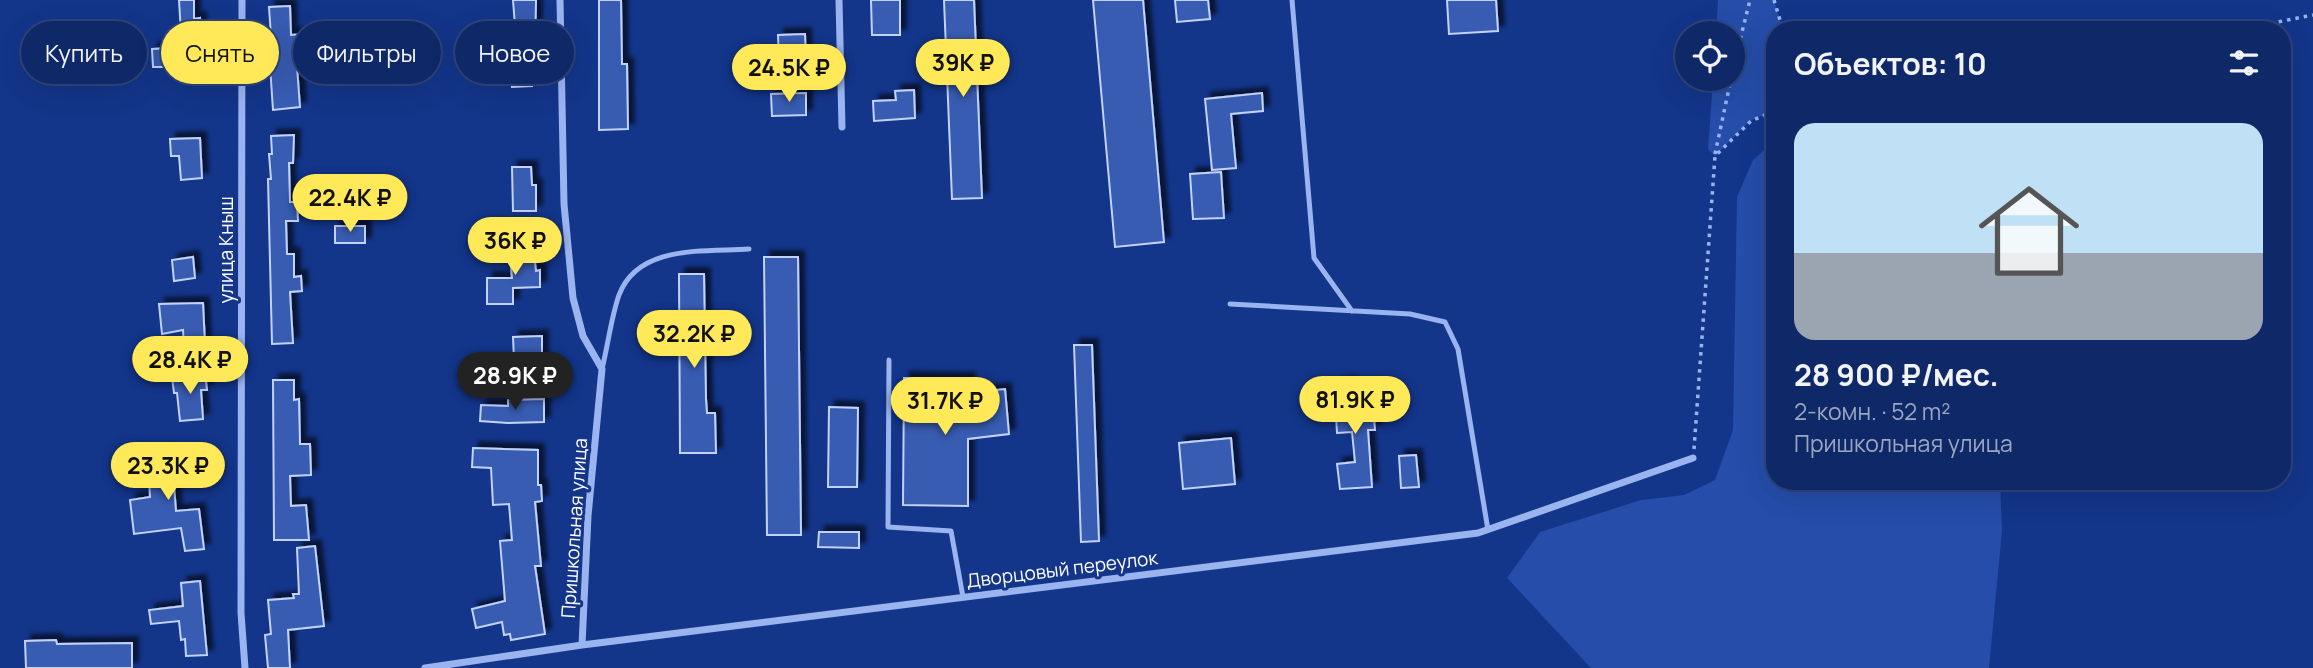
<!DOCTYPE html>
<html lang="ru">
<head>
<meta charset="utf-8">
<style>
	:root { --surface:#0e2868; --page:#17306e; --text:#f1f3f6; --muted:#9ba6c0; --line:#2e447c; --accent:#ffe959 }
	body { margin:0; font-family:Manrope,sans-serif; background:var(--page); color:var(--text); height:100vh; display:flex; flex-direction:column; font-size:26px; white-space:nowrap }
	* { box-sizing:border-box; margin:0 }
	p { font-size:23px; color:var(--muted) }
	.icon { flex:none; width:38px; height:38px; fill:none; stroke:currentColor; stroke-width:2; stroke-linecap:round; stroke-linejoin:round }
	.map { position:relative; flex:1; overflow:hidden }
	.panel { position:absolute; left:1766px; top:21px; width:525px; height:469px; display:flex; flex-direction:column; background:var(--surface); border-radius:28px; box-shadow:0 7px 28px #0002,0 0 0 2px var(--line) }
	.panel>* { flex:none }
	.banner { position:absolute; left:21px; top:21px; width:665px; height:63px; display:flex; gap:14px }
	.buttons { position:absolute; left:1675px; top:21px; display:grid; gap:14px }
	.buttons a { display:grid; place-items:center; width:70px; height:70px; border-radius:50%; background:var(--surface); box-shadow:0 7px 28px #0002,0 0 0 2px var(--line); font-size:35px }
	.price { position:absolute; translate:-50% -60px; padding:0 16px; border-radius:24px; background:var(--accent); color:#111; font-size:23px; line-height:46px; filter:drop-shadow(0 2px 4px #0008) }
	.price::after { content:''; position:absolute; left:50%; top:42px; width:21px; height:16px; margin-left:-10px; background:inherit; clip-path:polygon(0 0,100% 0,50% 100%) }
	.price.selected { background:#222; color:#fff }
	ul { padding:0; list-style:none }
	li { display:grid; align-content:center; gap:14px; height:371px; padding:0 28px }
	li span { display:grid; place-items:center; height:217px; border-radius:21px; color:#555 }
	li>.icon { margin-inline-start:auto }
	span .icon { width:126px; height:126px; fill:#fffc; stroke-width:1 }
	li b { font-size:30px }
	h2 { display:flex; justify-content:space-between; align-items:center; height:84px; padding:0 28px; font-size:30px }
	.tag { padding:0 24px; border-radius:32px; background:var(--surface); box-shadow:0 7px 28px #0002,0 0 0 2px var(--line); font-size:24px; line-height:63px }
	.tag.selected { background:var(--accent); color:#111 }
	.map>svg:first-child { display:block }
	.green { fill:#254da9 }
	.building { fill:#375bb2; stroke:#c1d2fc; stroke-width:2; filter:url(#shadow) }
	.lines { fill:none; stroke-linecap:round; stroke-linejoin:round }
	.path { stroke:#9ab4f0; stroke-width:3.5; stroke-dasharray:3.5 5; stroke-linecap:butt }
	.service { stroke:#9ab4f0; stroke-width:5 }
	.minor { stroke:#9ab4f0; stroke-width:7 }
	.labels { text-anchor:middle; stroke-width:6; stroke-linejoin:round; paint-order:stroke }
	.street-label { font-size:19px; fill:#fff; stroke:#13358a }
</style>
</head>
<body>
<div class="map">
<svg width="2313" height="668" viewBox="0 0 2313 668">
	<defs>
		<filter id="shadow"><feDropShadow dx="6" dy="-6" stdDeviation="2" flood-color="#0009"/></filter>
	</defs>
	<rect width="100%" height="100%" fill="#13358a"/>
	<!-- green -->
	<path class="green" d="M1718 0H1774L1783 30H1774V111L1750 121 1715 156 1708 149 1713 79H1732V33H1716Z
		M1774 141V481H2000L2002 531 1989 668H1591L1507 578 1540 532 1641 500 1684 495 1715 480 1733 430 1737 197 1753 160Z"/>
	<!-- building -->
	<path class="building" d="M179 0H194V19L200 18 201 49 182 50Z
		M513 0H536L535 54H531L532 86 512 87 511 39H516Z
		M599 0H621L622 64H627L628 129 599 130Z
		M871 0H900V35H872Z
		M944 0H974L982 198 952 199Z
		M1093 0H1143L1164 242 1115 247Z
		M1175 0H1208L1210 19 1177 22Z
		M1447 0H1496L1498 31 1449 34Z
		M290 6 291 35 332 32 333 46 320 47V51L296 53 300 107 273 110 268 36H271L269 7Z
		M805 34 806 63H779L778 35Z
		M169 48 170 67H153L152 49Z
		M914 90 915 118 874 121 873 101 896 100 895 91Z
		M806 93V115L772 116 771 94Z
		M1262 93 1263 111 1231 114 1236 168 1212 170 1205 99Z
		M294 135 293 163H289L290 202H297L298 221H286L287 254H294V277L301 276 302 291 290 292 293 343 272 344 268 179H271L269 154H272L271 136Z
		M200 138 202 178 181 180 179 156H171L170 139Z
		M512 167H531L532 185H536V211H513Z
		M1221 172 1224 218 1193 219 1190 174Z
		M335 226H365V243H335Z
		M533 245 536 271 540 270V287L513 288V304H487V278H512L509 247Z
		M193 257 195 278 174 281 172 260Z
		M764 257H798L801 535H767Z
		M679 274H704L706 399 707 413H715L716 453H680Z
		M203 303 205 344 184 346 183 330 162 334 159 304Z
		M542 336V360H514L513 337Z
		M1074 345H1092L1099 541 1081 542Z
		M205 373 207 390H201L203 419 180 421 177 393H174L172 377Z
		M904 378 969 379V393L1005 389 1009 434 968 439V506L903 505Z
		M273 380H294V400L299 399 300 444H310L311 475 290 476 291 506 306 505 309 540H274Z
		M1352 383 1353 398 1372 397 1375 430H1368L1372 487 1340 489 1337 464 1355 462 1352 432 1337 433 1335 400 1338 399 1337 384Z
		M544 399V422L508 423 480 421 481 405 508 406V400Z
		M829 407 858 408 857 487H828Z
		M1231 438 1235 484 1183 489 1179 443Z
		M473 448 538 450V485H541L542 501 535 502 541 566H535L545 634 511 640 510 634 504 635 502 622 476 628 472 609 505 601 500 541 512 540 509 504 493 505 491 468 472 467Z
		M166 453 167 458 202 456V471L173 473 176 511 199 509 204 549 185 551 181 528 134 534 130 500 150 497 149 474 154 473 151 456Z
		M1416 455 1419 487 1401 488 1399 456Z
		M819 532H859V548L818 547Z
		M315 546 324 626 288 630 290 668H268L265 635 271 634 268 600 294 598 293 594H299L297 548Z
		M200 581 207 655 186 656 185 639 181 640 179 621 151 624 149 610 183 606 181 583Z
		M56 640 57 644 132 643V668H26L25 641Z"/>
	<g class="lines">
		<!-- path -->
		<path class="path" d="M1774 0 1783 30
			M2237 30 2313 15
			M1732 72 1750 0
			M1715 154 1731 79
			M1694 449 1715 156 1751 121 1774 111"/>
		<!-- service -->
		<path class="service" d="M1292 0 1314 258 1352 311
			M1230 304 1410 314 1445 322 1458 349 1488 530
			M889 360 888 527 951 531 963 597
			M602 369C608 345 611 318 619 295 638 244 705 252 749 249"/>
		<!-- minor -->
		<path class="minor" d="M242 0 241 613 245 668
			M560 0 564 204 573 298 583 336 602 369 588 516 582 645
			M839 0 842 127
			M425 668 582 645 1478 533 1693 458"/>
	</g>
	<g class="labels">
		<!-- street labels -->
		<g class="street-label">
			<text transform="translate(226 250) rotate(-90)" y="7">улица Кныш</text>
			<text transform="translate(574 528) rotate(-86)" y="7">Пришкольная улица</text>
			<text transform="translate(1062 569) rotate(-7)" y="7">Дворцовый переулок</text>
		</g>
	</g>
</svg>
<div class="buttons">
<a><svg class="icon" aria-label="locate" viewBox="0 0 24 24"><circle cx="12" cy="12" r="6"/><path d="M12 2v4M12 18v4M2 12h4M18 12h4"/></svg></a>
</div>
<b class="price" style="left:963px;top:99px">39K ₽</b>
<b class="price" style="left:789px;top:104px">24.5K ₽</b>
<b class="price" style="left:350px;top:234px">22.4K ₽</b>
<b class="price" style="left:515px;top:277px">36K ₽</b>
<b class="price" style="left:694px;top:370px">32.2K ₽</b>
<b class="price" style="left:190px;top:396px">28.4K ₽</b>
<b class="price selected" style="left:515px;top:412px">28.9K ₽</b>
<b class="price" style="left:1355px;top:436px">81.9K ₽</b>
<b class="price" style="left:945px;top:437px">31.7K ₽</b>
<b class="price" style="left:168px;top:502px">23.3K ₽</b>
<div class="banner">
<a class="tag">Купить</a>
<a class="tag selected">Снять</a>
<a class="tag">Фильтры</a>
<a class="tag">Новое</a>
</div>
<section class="panel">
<h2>Объектов: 10<svg class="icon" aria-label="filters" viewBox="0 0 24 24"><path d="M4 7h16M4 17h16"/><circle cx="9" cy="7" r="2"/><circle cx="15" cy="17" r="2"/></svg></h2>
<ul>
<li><span style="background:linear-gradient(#bfe0f5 60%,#9aa5b1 0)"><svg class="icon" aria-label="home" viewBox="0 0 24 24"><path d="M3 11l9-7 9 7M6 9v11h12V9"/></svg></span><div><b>28 900 ₽/мес.</b><p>2-комн. · 52 m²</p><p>Пришкольная улица</p></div></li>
</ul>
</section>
</div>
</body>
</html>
